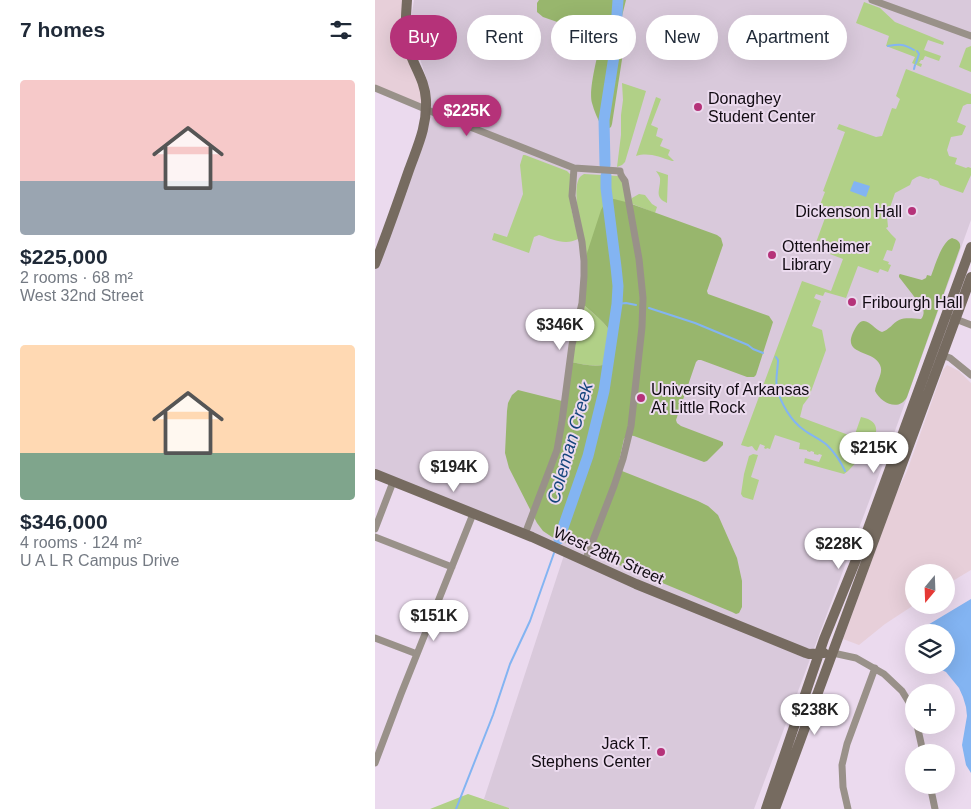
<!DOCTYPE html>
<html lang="en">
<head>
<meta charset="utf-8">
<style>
	:root { --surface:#fff; --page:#f2f2f3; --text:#1f2937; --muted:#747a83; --accent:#b53279 }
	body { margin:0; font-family:Arial,sans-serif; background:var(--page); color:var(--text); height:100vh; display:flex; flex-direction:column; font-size:19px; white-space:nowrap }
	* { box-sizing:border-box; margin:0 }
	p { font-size:16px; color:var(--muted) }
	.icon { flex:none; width:28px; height:28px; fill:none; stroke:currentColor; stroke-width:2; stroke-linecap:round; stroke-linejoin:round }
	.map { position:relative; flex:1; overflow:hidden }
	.sheet { display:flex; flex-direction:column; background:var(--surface); width:375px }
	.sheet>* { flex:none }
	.guide { position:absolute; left:15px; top:15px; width:475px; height:45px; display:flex; gap:10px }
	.needle { width:32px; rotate:199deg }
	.tools { position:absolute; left:530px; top:564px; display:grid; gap:10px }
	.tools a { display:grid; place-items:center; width:50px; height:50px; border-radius:50%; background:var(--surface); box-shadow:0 5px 20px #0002; font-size:25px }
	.price { position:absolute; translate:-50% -42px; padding:0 11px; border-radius:18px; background:#fff; color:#222; font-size:16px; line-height:32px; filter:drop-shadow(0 1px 2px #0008) }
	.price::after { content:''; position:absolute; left:50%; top:30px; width:15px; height:11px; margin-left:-8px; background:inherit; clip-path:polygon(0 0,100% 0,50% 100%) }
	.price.on { background:var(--accent); color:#fff }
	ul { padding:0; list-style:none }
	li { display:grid; align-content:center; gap:10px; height:265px; padding:0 20px }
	li span { display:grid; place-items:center; height:155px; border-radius:5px; color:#555 }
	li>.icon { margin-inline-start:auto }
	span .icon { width:90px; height:90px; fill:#fffc; stroke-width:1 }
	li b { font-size:21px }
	h2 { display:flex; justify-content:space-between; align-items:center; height:60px; padding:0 20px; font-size:21px }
	.tag { padding:0 18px; border-radius:22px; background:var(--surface); box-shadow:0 5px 20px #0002; font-size:18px; line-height:45px }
	.tag.on { background:var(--accent); color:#fff }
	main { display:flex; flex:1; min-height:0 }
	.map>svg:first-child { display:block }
	.commercial { fill:#e7cfd9 }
	.education { fill:#d9c9db }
	.green { fill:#b1d087 }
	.forest { fill:#98b66d }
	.water { fill:#83b4f2 }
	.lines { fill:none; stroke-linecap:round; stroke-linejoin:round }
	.stream { stroke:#83b4f2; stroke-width:2 }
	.river { stroke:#83b4f2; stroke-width:11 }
	.street { stroke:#999189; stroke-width:7 }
	.secondary { stroke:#766b60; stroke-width:10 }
	.poi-dot { fill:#b53279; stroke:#ebdaee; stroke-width:2 }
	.labels { text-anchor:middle; stroke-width:4; stroke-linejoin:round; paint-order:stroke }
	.poi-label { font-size:16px; fill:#110b12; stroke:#ebdaee; text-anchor:start }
	.street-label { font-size:16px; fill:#110b12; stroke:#ebdaee }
	.water-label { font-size:18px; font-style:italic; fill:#15457c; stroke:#ebdaee }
</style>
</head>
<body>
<main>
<section class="sheet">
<h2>7 homes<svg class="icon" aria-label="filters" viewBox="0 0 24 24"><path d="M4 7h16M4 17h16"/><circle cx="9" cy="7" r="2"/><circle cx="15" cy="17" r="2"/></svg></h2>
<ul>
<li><span style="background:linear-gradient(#f6c9c9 65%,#9aa5b1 0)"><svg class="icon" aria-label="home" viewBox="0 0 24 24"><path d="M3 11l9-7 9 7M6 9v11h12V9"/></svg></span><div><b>$225,000</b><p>2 rooms · 68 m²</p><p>West 32nd Street</p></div></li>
<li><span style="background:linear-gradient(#ffd9b3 70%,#7fa58c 0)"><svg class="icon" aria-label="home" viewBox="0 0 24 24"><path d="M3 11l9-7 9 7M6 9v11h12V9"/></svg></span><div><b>$346,000</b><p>4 rooms · 124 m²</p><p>U A L R Campus Drive</p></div></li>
</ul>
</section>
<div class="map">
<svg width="596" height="809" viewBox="0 0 596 809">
	<rect width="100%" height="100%" fill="#ebdaee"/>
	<!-- commercial -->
	<path class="commercial" d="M0 0H32L30 25 51 109 0 88Z
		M572 365 584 371 596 383V570L571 585V572H539V605L510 624 484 645 468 639 521 494 532 471 568 370Z"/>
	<!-- education -->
	<path class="education" d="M39 0H596V220L508 464 379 809H134L133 808 109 799 190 552 0 474V264L55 111 52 80 40 44 36 19Z"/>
	<!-- green -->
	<path class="green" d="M489 2 505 8 520 22 569 42 568 45 553 40 549 50 566 56 564 61 550 56 548 60H546L544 63 547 64 546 67 537 63 540 57 511 46 514 36 481 23Z
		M596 46V72L584 67 591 48Z
		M531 69 596 94V104H592L588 106 582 122 591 126 587 135 576 137 572 150 574 156 582 158 580 164 591 168 593 167 596 168V175L588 193 565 185 563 181 555 178 554 179 545 176 542 177 537 180 535 185 520 193 512 216 513 227 511 228 516 234 521 239 517 251 512 250 508 260 514 262 513 264 516 265 513 272 505 269 503 273 483 266 471 298 450 292 448 296 441 294 439 298 446 301 437 326 447 330 451 350 434 397 428 405 425 417 479 437 486 417C522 424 484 459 473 471L469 474 429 463 430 458 444 462 447 455 444 454 443 455 439 454V452L436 451 435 452 432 451V450L424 449 425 443 400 435 395 449 392 448 391 449 389 448 390 446 385 444 382 451 380 450 377 446 373 447 366 445 427 281 456 291 468 259 439 248 450 218 441 215 450 192 448 191 470 132 462 129 464 124 501 137 507 136 517 108 521 109 525 99 521 96Z
		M247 83 271 91 250 162 247 165 242 167 246 135V115L248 100Z
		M281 97 286 99 276 125 283 128 281 136 288 139 285 146 295 150 293 155 299 161H297C284 157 274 152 261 156Z
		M148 155H150L192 171 195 174 196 208 203 236V239C190 246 177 239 164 235L159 237 154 253 117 240 119 233 132 237 148 194 145 165Z
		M281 171 293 175 292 203C278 197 286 189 285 178 284 175 283 174 281 171Z
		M209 174 243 176 247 180 251 202 214 248 211 259C209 244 194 186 206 176 207 175 208 175 209 174Z
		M264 194 270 195 277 204 282 207 280 213 255 203 257 198Z
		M208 304C222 317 246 333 239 355 237 360 234 364 228 365 218 367 207 364 196 362Z
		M378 454 383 455 376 477 384 480 378 500 368 497 366 494 369 474 374 456Z
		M93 794 134 808V809H55Z"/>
	<!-- forest -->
	<path class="forest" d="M164 0H251L247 16 250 40 237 124 236 127 233 129 228 128 226 126C223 119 219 111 217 103 213 90 223 55 226 39L225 37 168 17 162 12V3Z
		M239 199 251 202 342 235 346 238 348 245 332 291 333 294 394 316 398 322 381 375 379 377H372L326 360H323L321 362 301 420 302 423 306 426 348 442V445L332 461 329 462 259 436 253 435 249 439 243 466 247 471 323 501 333 506 343 515 362 558 367 581V607L364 613 361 614 357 612 177 537 168 531 162 523 134 468 130 453 132 411 133 403 137 395 143 390 187 401 196 362C207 364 218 367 228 365 234 364 237 360 239 355 246 333 222 317 208 304L212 253 226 210C229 204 232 201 239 199Z
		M577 238C583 240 586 242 585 248L532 397C524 412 506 403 500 391 501 382 509 373 505 365 497 348 463 357 481 327 490 312 498 329 507 332 514 330 518 323 524 320 532 317 538 319 546 319 549 316 549 312 548 308L524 277V275L525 274 547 280 551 278 552 275 556 276C560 266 567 241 577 238Z"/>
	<!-- water -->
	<path class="water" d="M479 181 495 186 491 197 475 191Z
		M596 599V773L591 765 587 745 592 716 591 707 588 697 584 688 571 672 556 665H571V632H541Z"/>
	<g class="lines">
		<!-- stream -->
		<path class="stream" d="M513 46C525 44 529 44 539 50
			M541 63 544 54 542 51
			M539 69 540 65
			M242 304 251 303 261 305
			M274 308 320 323 373 345 378 349 388 353
			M401 357 403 360C403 369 400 380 402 388 406 404 416 421 429 430 437 436 445 439 452 445 460 453 466 462 470 471
			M81 809 118 715 135 664 155 621 179 553"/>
		<!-- river -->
		<path class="river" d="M230 165 229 120 239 56 243 0
			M184 539 213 456 229 391 242 304 243 286 241 267 231 188V176"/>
		<!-- street -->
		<path class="street" d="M497 0 596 36
			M0 88 55 111 199 168 245 171C245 175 248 178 250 181L264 259 268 298 267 327 256 426 248 459 239 486 210 561
			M578 318 596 325
			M567 355 575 358 596 375
			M0 529 18 482
			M150 534 182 450 187 421 197 345 207 303 209 276V261L207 242 197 196 199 168
			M0 537 77 567
			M0 638 42 654
			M458 653 481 658 509 674 527 691 535 704 539 714
			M542 725 548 752
			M0 763 26 694 98 514
			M555 785 560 809
			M473 809 468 787 467 765 472 744 500 668"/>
		<!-- secondary -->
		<path class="secondary" d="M0 264C12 233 23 202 34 170 43 145 52 127 51 100 50 80 39 67 34 50 29 33 31 17 32 0
			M0 474 157 537 261 584 431 653 434 654 449 653
			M391 809 449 639 487 545 596 247
			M400 809 596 277"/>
	</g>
	<!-- markers -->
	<g class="poi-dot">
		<circle cx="323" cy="107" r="5"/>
		<circle cx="537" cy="211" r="5"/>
		<circle cx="397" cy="255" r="5"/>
		<circle cx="477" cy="302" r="5"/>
		<circle cx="266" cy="398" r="5"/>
		<circle cx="286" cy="752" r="5"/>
	</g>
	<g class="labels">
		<!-- poi labels -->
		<g class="poi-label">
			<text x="333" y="104">Donaghey<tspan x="333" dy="18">Student Center</tspan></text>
			<text x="527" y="217" text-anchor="end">Dickenson Hall</text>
			<text x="407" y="252">Ottenheimer<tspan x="407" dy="18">Library</tspan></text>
			<text x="487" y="308">Fribourgh Hall</text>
			<text x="276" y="395">University of Arkansas<tspan x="276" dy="18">At Little Rock</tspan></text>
			<text x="276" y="749" text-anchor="end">Jack T.<tspan x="276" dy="18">Stephens Center</tspan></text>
		</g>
		<!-- street labels -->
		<g class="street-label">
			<text transform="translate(234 555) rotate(24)" y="6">West 28th Street</text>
		</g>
		<!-- water labels -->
		<g class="water-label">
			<text transform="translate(195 443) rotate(-74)" y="6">Coleman Creek</text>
		</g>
	</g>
</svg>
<div class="tools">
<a><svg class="needle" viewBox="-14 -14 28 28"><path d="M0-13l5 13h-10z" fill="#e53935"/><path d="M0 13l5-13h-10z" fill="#747a83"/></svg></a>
<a><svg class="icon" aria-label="layers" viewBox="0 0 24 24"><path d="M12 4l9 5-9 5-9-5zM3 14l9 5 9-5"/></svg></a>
<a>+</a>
<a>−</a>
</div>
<b class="price on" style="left:92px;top:137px">$225K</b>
<b class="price" style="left:185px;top:351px">$346K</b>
<b class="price" style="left:499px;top:474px">$215K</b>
<b class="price" style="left:79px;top:493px">$194K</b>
<b class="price" style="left:464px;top:570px">$228K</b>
<b class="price" style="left:59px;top:642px">$151K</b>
<b class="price" style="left:440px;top:736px">$238K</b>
<div class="guide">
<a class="tag on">Buy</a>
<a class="tag">Rent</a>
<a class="tag">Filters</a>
<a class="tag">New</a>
<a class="tag">Apartment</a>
</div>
</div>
</main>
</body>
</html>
